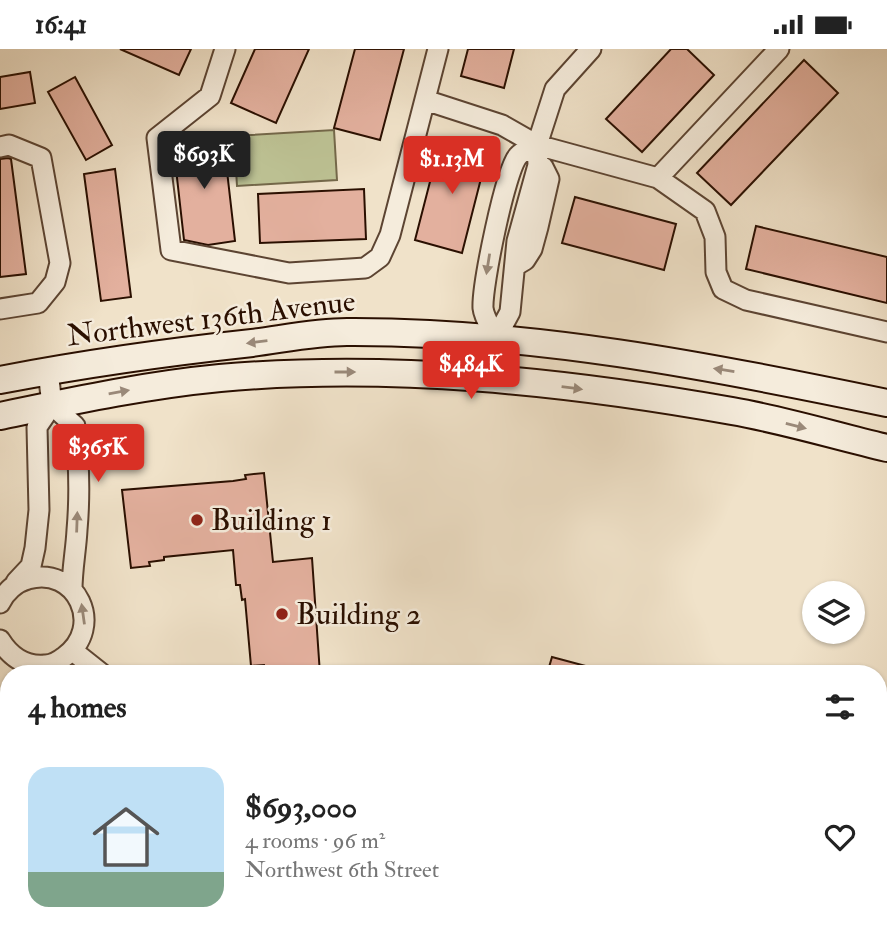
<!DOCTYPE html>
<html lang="en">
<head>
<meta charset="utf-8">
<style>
	:root { --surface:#fff; --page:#f2f2f2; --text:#222; --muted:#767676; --accent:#d93025 }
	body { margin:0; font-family:"IM FELL Double Pica",serif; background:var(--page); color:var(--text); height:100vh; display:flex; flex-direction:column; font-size:26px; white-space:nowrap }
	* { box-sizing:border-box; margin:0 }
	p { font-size:23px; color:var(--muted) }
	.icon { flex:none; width:38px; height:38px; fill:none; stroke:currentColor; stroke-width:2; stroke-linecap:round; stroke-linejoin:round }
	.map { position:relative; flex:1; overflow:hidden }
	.panel { position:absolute; left:0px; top:616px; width:887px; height:273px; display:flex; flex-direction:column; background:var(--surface); border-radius:28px 28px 0 0; box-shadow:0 2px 5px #0004 }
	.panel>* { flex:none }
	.controls { position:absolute; left:802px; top:532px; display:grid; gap:14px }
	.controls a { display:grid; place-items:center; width:63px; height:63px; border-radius:50%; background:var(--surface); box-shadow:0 2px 5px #0004; font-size:35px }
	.price { position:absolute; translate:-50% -60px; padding:0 16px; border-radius:7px; background:var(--accent); color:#fff; font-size:23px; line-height:46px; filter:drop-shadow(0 2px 4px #0008) }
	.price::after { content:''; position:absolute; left:50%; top:42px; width:21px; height:16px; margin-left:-10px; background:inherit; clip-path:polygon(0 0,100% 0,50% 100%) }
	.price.active { background:#222; color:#fff }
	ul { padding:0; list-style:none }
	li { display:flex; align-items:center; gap:21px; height:175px; padding:0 28px }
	li span { display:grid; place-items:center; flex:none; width:196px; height:140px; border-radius:21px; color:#555 }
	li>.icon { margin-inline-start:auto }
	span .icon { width:84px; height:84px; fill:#fffc; stroke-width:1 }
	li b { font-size:30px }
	h2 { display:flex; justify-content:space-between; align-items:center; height:84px; padding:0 28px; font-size:30px }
	.status { display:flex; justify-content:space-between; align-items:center; height:49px; padding:0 35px; background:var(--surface); direction:ltr }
	.status svg { height:19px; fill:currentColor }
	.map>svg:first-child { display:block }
	.green { fill:#bdc294; stroke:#74684a; stroke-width:2 }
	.building { fill:#e3b09e; stroke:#2a0f00; stroke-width:2 }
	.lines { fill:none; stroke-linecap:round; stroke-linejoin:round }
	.street-casing { stroke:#5c4432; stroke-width:23 }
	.secondary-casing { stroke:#2a0f00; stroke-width:30 }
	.highway-casing { stroke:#2a0f00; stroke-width:37 }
	.street { stroke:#f5ecdc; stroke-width:19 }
	.secondary { stroke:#f5ecdc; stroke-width:26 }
	.highway { stroke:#e8c184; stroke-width:33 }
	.oneway { fill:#9a8979 }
	.poi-dot { fill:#8f2418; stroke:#f5ecdc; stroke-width:2.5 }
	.labels { text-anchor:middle; stroke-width:5; stroke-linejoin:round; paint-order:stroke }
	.street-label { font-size:30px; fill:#2a0f00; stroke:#f5ecdc }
	.poi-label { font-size:30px; fill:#2a0f00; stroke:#f5ecdc; text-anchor:start }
</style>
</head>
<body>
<div class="status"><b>16:41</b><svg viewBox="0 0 49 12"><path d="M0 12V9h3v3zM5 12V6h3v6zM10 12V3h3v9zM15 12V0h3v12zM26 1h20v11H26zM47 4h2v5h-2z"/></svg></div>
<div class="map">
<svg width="887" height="889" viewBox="0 0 887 889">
	<rect width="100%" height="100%" fill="#f0e2c9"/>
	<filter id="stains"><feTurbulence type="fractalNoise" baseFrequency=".00286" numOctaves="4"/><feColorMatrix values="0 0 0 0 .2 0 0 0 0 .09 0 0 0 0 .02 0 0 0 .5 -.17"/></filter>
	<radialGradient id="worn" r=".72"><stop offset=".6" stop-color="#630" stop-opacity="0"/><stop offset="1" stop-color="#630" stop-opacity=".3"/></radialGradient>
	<!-- green -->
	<path class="green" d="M334 81 337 131 237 137 234 87Z"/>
	<!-- building -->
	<path class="building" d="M120 0H191L179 26Z
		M255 0H309L276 74 231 54Z
		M355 0H404L380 91 334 79Z
		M468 0H514L504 39 461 27Z
		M671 0H687L714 26 642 103 606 70Z
		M804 11 838 44 731 156 697 124Z
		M30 23 35 54 0 60V28Z
		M75 28 112 96 86 111 48 43Z
		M223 87 235 192 208 196 184 191 173 93Z
		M441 90 488 102 462 204 415 191Z
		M8 109 11 110 26 225 0 228V110Z
		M115 120 131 248 101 252 84 125Z
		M364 140 366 190 260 194 258 145Z
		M575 148 676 175 664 221 562 194Z
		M756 177 887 208V254L746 220Z
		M264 424 273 513 312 509 320 625H265L264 616 251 617 245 550 242 551 240 536H236L233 501 164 508V511L149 513 150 517 131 519 122 441 233 432 246 430 245 426Z
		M552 608 597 620V625H547Z"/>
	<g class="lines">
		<defs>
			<path id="street" d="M225 0 210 47 157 89 171 201 289 224 365 219 380 208 390 186 438 0
				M425 51 502 76 537 96 658 129 705 162 715 188 716 223 723 240 746 251 887 283
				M0 98 9 96 41 109 60 214 55 233 38 254 0 260
				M658 129 779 0
				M515 217 525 211 532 200 538 178 549 130 543 118 538 116
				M496 289C492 280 484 269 483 259 482 237 505 122 518 107 522 102 532 99 537 96
				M48 322 52 356 75 377C79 411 80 447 77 481 76 501 72 520 72 541
				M488 329 496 289 510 263 517 192 538 116 537 96 555 40 591 0
				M16 533 31 517 35 499 39 461 37 378 52 356
				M0 554C5 543 16 533 28 530 76 516 106 578 64 608 59 612 52 616 45 616 24 618 10 607 0 591
				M73 602 102 625
				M222 889 224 880"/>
			<path id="secondary" d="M0 331C83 315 168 303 252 294 283 290 315 283 347 283 529 282 710 317 887 354
				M0 367C72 352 146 336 220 329 390 314 564 332 732 362 784 371 836 387 887 399"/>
			<path id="highway" d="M878 767 887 735
				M847 889 849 880"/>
		</defs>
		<!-- street casing -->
		<use href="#street" class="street-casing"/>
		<!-- secondary casing -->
		<use href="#secondary" class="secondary-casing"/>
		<!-- highway casing -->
		<use href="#highway" class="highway-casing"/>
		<!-- street -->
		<use href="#street" class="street"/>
		<!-- secondary -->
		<use href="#secondary" class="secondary"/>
		<!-- highway -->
		<use href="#highway" class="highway"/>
	</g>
	<!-- one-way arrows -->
	<defs><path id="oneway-solid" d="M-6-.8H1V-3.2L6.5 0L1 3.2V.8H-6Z" transform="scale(1.75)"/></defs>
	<g class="oneway">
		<use href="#oneway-solid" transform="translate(488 215) rotate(99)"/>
		<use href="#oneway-solid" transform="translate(257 293) rotate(173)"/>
		<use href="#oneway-solid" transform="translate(724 321) rotate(-171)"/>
		<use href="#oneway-solid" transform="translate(345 323)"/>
		<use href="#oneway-solid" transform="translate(572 339) rotate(7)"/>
		<use href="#oneway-solid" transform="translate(119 343) rotate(-10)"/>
		<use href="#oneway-solid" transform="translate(796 377) rotate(14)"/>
		<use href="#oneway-solid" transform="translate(77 473) rotate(-88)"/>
		<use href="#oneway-solid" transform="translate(83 565) rotate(-98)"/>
	</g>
	<!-- markers -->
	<g class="poi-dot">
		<circle cx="197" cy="471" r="7"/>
		<circle cx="282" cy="565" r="7"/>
	</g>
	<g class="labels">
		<!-- street labels -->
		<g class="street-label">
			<text transform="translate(211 269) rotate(-7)" y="10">Northwest 136th Avenue</text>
		</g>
		<!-- poi labels -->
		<g class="poi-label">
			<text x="211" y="481">Building 1</text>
			<text x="296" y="575">Building 2</text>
		</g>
	</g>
	<rect width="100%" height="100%" filter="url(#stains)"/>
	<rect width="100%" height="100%" fill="url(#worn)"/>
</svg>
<div class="controls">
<a><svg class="icon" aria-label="layers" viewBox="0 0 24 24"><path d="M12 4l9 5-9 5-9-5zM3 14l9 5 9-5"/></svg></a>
</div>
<b class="price active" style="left:204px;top:142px">$693K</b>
<b class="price" style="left:452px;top:147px">$1.13M</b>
<b class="price" style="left:471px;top:352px">$484K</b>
<b class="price" style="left:98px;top:435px">$365K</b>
<section class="panel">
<h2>4 homes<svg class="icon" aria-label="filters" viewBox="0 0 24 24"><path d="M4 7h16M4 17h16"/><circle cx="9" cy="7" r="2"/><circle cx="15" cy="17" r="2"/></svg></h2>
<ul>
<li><span style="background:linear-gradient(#bfe0f5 75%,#7fa58c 0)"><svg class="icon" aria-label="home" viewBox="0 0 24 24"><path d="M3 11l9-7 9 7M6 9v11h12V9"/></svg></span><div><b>$693,000</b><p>4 rooms · 96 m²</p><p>Northwest 6th Street</p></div><svg class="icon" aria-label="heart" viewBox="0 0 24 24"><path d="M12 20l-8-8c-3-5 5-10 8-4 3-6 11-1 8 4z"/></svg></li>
</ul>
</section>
</div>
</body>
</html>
